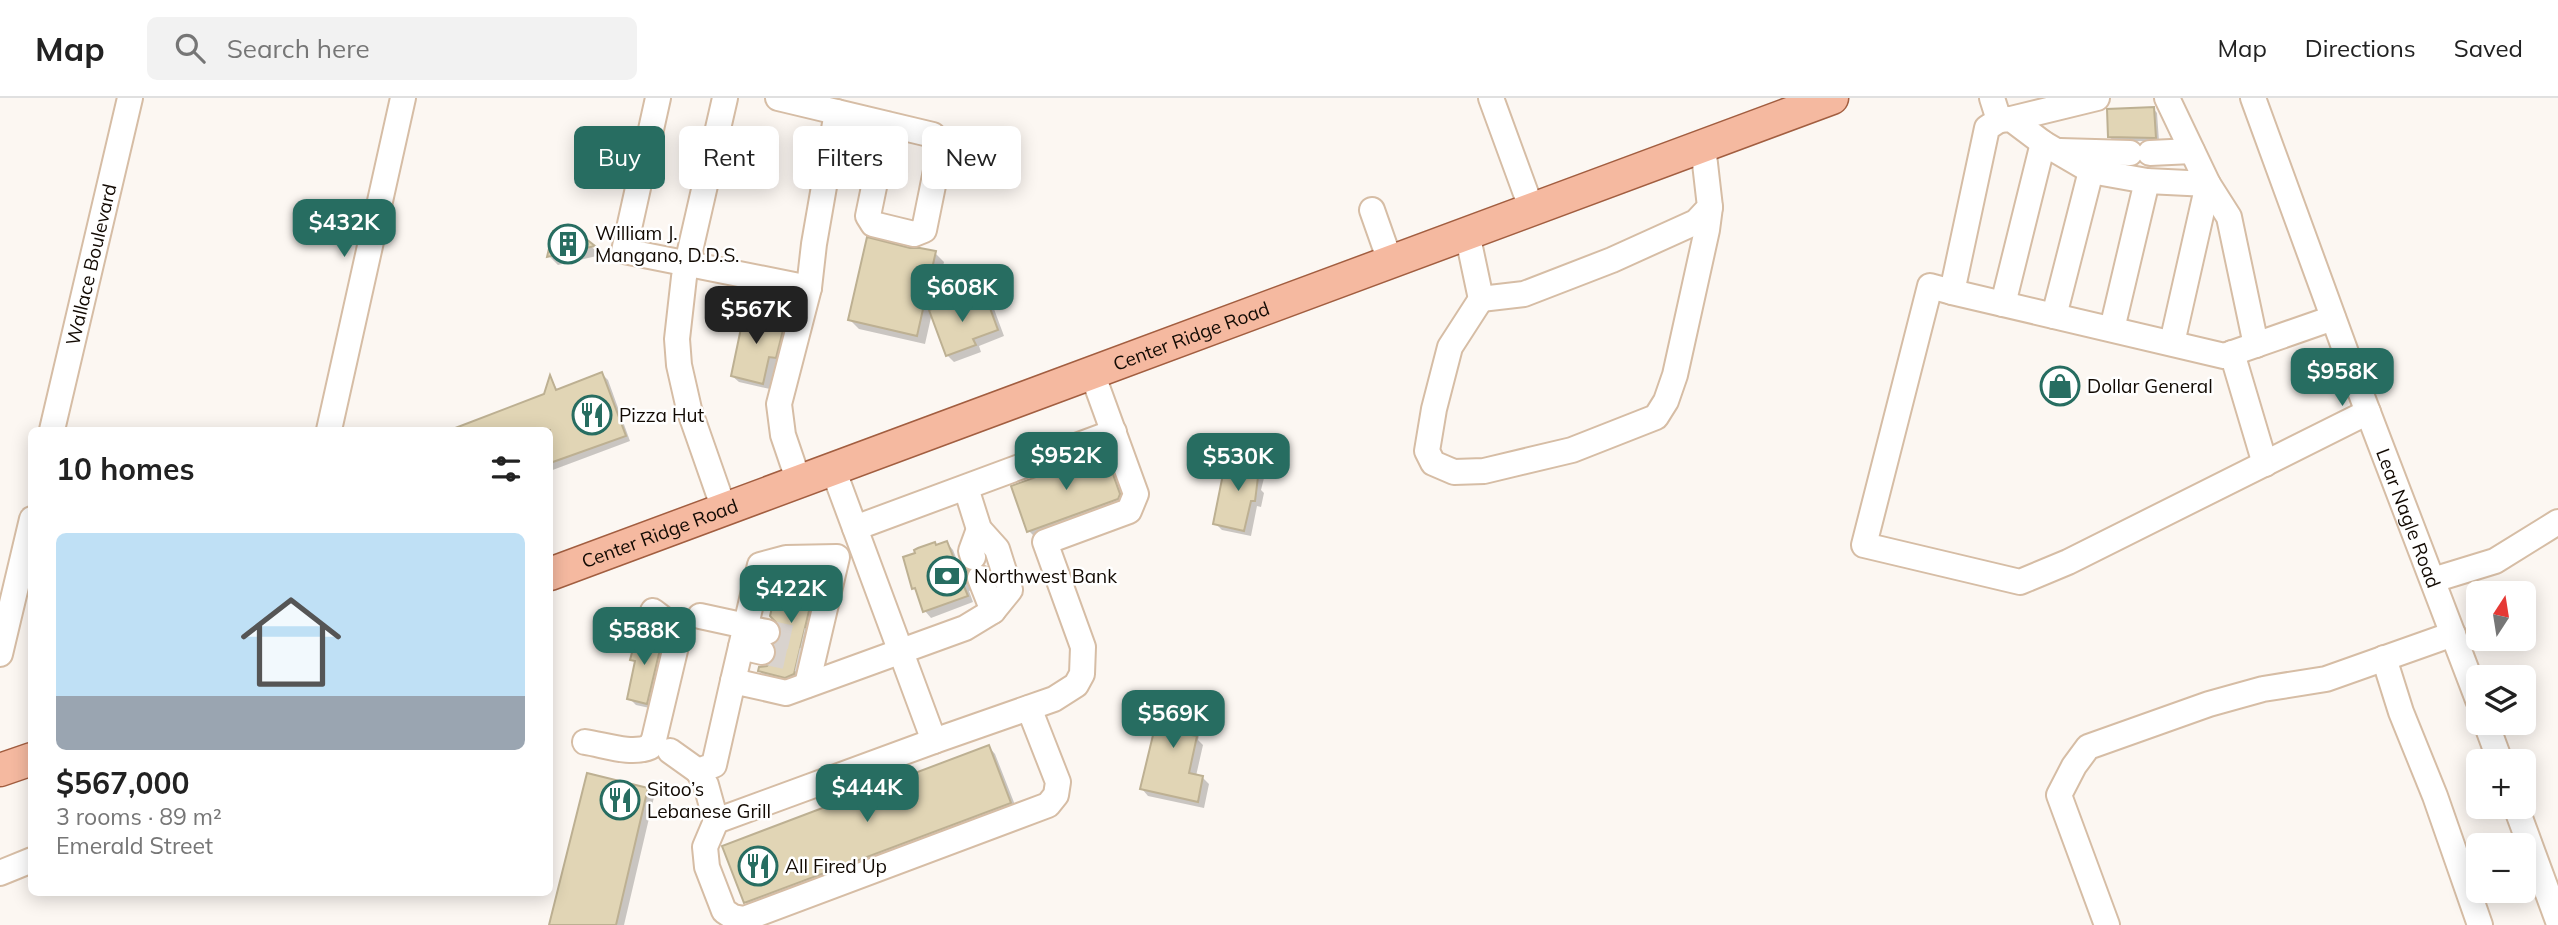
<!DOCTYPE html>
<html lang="en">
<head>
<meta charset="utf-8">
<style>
	:root { --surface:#fff; --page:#f2f2f2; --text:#222; --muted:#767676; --line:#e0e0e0; --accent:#276d61 }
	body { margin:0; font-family:Mulish,sans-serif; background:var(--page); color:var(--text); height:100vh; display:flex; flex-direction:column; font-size:26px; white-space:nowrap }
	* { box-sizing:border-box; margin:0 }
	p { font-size:23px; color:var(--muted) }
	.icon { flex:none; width:38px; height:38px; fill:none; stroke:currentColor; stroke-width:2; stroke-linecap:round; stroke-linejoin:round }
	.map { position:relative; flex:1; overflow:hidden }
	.panel { position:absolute; left:28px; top:329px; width:525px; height:469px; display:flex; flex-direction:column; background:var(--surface); border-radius:10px; box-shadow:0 4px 18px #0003 }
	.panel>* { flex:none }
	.hud { position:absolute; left:574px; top:28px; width:665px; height:63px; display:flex; gap:14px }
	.needle { width:46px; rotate:12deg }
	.controls { position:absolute; left:2466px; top:483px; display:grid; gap:14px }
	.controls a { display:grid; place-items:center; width:70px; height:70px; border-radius:10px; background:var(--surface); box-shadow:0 4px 18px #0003; font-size:35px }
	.price { position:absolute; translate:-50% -60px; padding:0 16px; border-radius:14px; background:var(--accent); color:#fff; font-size:23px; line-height:46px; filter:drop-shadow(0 2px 4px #0008) }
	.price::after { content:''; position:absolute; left:50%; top:42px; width:21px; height:16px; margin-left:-10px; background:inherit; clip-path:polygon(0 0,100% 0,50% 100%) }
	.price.current { background:#222; color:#fff }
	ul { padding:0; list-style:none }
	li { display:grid; align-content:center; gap:14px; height:371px; padding:0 28px }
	li span { display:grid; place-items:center; height:217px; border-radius:10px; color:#555 }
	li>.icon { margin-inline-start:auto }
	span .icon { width:126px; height:126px; fill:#fffc; stroke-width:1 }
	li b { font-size:30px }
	h2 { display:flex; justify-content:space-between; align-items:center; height:84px; padding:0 28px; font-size:30px }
	.chip { padding:0 24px; border-radius:10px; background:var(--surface); box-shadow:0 4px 18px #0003; font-size:24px; line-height:63px }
	.chip.current { background:var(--accent); color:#fff }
	header { display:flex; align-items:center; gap:42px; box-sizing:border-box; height:98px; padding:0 35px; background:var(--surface); border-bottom:2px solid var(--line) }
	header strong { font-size:33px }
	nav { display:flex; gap:38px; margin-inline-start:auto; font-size:24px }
	.search { width:490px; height:63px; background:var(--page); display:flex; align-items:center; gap:18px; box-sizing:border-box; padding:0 24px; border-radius:10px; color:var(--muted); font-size:26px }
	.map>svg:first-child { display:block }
	.shadow { fill:#0003 }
	.building { fill:#e1d5b5; stroke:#bdb092; stroke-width:2 }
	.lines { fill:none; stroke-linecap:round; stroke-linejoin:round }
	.minor-tunnel { stroke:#d9d3ce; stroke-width:24; stroke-dasharray:24 12; stroke-linecap:butt }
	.minor-casing { stroke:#d6bda5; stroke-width:28 }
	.major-casing { stroke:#a25e40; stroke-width:35 }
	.minor { stroke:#fff; stroke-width:24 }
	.major { stroke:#f5b9a0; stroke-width:32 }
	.labels { text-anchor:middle; stroke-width:5; stroke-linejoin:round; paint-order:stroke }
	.poi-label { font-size:19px; fill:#120a03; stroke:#fff; text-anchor:start }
	.street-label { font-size:19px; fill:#120a03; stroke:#fff }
</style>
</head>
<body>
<header>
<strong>Map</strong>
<div class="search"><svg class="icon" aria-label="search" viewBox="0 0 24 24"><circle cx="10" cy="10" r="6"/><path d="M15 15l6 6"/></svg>Search here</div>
<nav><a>Map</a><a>Directions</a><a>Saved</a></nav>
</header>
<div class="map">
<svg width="2558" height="827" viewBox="0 0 2558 827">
	<rect width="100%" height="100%" fill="#fcf7f2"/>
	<!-- shadow -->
	<path class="shadow" d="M2153 10 2157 15 2159 43H2114L2109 39Z
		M575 135 601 157 558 167 549 158Z
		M910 152 935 155 944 164 933 212 966 200 973 209 987 204 994 211 1004 238 979 248 981 254 954 264 947 257 932 215 925 246 859 231 850 222Z
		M778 220 784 226 783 234 789 240 782 266 776 264 770 291 739 284 732 278Z
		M602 276 608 282 630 343 550 373V332H451L545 297 551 281 558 293Z
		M1104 356 1114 365 1128 406 1038 442 1029 433Z
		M1257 361 1266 372 1261 392 1264 395 1261 409 1257 408 1251 438 1222 432 1215 425 1231 380Z
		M947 445 953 452 959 467 973 481 972 492 969 493 973 504 931 520 925 513 918 494 914 490 937 449Z
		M816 481 823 488 801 583 793 585 766 580 760 573 767 570 778 557 783 538V507Z
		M659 539 666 547 654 611 636 607 629 600 637 566 632 562 640 550Z
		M1198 604 1204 611 1198 642 1203 647 1196 678 1203 680 1209 686 1204 710 1148 698 1142 691 1155 635 1152 631Z
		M989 649 995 656 1017 712 752 811 745 804Z
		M647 692 654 699 624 827H551Z"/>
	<!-- building -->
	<path class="building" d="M2154 9 2156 40 2108 39 2107 11Z
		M553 133H576L595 148 547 159Z
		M867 139 910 150H920L936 153 917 238 848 222Z
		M966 198 970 208 987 202 998 232 973 241 976 247 946 258 929 212Z
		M745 211 779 218 776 231 783 232 776 260 769 259 763 286 731 278Z
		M602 274 626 338 550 365V332H450L544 296 550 277 556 292Z
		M1105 354 1120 396 1118 401 1027 434 1011 388Z
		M1237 355 1258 359 1257 363H1260L1255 403H1251L1244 433 1213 426 1223 376 1230 378 1234 357 1237 358Z
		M947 443 956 466 959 464 968 472 966 485 963 486 968 498 923 514 915 490 912 491 903 459 915 455 914 452 918 450 935 444 936 447Z
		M788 475 817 479 794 576 785 580 758 573 759 569 767 568 776 558 774 546 781 537V530L770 518 773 505H782L791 495V486L781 477Z
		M642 534 660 538 662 543 647 606 627 601 635 563 630 562 634 547 638 548Z
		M1158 594 1198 603 1191 637 1197 638 1189 675 1203 678 1198 704 1140 691 1154 633 1150 632Z
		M989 647 1011 705 744 805 722 748Z
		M587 675 648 690 616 827H549Z"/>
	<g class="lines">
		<!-- minor-tunnel -->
		<path class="minor-tunnel" d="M777 491 814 499
			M767 534 803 542
			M762 554 799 562"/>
		<defs>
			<g id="minor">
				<path d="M658 0 624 153 809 190"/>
				<path d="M778 0 933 37 941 48 924 132 914 136 873 126 868 118 887 26"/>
				<path d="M1491 0 1532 112"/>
				<path d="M1992 0 1999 22 1987 30 1952 194 2224 258 2333 220"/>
				<path d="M2167 0 2208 86 2172 245"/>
				<path id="s1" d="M2253 0 2363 301 2478 602"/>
				<path d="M2011 21 2097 0"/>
				<path d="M1999 22 2011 21 2043 45 2091 73 2147 83 2208 86 2229 119 2256 247"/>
				<path d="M2060 53 2130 55"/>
				<path d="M2150 55 2192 53"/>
				<path d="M1372 112 1390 163"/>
				<path d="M1467 135 1481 201 1524 196 1612 162 1696 124 1710 109 1703 48"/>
				<path d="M1952 194 1930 188 1864 447 2020 484 2068 464 2368 314"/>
				<path d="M1481 201 1450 249 1434 311 1427 353 1433 365 1454 374 1484 373 1572 352 1656 319 1666 303 1675 277 1707 132 1710 109"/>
				<path d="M2003 206 2043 45"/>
				<path d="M2054 218 2091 73"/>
				<path d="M2112 231 2147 83"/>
				<path d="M2232 255 2265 366"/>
				<path id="s2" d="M52 332 130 0"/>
				<path d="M329 332 403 0"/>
				<path d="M833 371 934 643 1054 601 1076 587 1082 576 1083 549 1045 444 1129 413 1136 396 1092 275"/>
				<path d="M799 384 783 337 779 306 809 190 814 146 837 14"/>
				<path d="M724 411 689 311 679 267 677 241 684 179 725 0"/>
				<path d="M855 430 1114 334"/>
				<path d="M973 459 971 453 979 431"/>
				<path d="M980 480 993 513"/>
				<path d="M2433 482 2495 463 2558 424"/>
				<path d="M755 486 777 491"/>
				<path d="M700 518 746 528"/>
				<path d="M745 530 767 534"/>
				<path d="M741 549 762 554"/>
				<path d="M0 556 32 421"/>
				<path d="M2384 560 2401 614 2435 698 2480 827"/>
				<path d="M733 583 760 467 786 460 837 459 807 587"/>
				<path d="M2486 625 2500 663"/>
				<path d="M934 643 716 723 705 749 707 769 724 813 733 819 744 821 1048 707 1056 697 1058 684 1029 610"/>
				<path d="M585 644C605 647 631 657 650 649L654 641 677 544C677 528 664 522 653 513"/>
				<path d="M670 653 698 673"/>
				<path d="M2516 709 2558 823"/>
				<path d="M716 723 706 687 698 673 714 667 733 583 786 595 965 530 993 513 1010 492 997 451 979 431 966 390"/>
				<path d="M0 775 32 762"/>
				<path d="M2107 827 2059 697 2074 668 2088 649 2209 606 2263 591 2326 581 2453 536"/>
			</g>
			<g id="major">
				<path id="s3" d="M550 476 1832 0"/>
				<path d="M0 672 32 661"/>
			</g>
		</defs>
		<!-- minor casing -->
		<use href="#minor" class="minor-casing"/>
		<!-- major casing -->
		<use href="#major" class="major-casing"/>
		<!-- minor -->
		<use href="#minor" class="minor"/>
		<!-- major -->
		<use href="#major" class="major"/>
	</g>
	<!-- icons -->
	<defs>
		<symbol id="building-ring" viewBox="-11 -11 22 22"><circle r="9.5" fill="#fff" stroke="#276d61" stroke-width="1.5"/><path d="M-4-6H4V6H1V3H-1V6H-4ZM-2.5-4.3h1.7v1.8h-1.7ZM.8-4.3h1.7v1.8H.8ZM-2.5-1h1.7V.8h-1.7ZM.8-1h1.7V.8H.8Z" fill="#276d61"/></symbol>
		<symbol id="shop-ring" viewBox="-11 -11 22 22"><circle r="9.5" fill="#fff" stroke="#276d61" stroke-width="1.5"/><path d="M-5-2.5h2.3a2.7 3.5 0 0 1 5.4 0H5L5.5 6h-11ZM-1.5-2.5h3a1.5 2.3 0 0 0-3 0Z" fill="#276d61"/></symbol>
		<symbol id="restaurant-ring" viewBox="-11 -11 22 22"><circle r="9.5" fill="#fff" stroke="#276d61" stroke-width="1.5"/><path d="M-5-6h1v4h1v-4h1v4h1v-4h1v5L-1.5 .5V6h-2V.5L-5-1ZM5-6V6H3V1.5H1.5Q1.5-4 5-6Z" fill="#276d61"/></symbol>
		<symbol id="bank-ring" viewBox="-11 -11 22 22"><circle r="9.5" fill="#fff" stroke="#276d61" stroke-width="1.5"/><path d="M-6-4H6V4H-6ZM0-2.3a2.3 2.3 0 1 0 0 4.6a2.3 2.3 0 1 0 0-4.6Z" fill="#276d61"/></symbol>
	</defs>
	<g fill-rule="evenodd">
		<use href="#building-ring" x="546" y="124" width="44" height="44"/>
		<use href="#shop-ring" x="2038" y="266" width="44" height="44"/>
		<use href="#restaurant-ring" x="570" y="295" width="44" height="44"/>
		<use href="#bank-ring" x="925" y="456" width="44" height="44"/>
		<use href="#restaurant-ring" x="598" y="680" width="44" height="44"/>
		<use href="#restaurant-ring" x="736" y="746" width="44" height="44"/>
	</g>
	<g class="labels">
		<!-- poi labels -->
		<g class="poi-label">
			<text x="595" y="142">William J.<tspan x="595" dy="22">Mangano, D.D.S.</tspan></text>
			<text x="2087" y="295">Dollar General</text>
			<text x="619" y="324">Pizza Hut</text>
			<text x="974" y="485">Northwest Bank</text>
			<text x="647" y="698">Sitoo’s<tspan x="647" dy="22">Lebanese Grill</tspan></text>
			<text x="785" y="775">All Fired Up</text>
		</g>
		<!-- street labels -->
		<g class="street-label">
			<text dy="7" stroke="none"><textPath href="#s2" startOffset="170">Wallace Boulevard</textPath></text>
			<text dy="7" stroke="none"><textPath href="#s3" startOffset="684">Center Ridge Road</textPath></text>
			<text dy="7" stroke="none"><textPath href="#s1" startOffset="448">Lear Nagle Road</textPath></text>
			<text dy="7" stroke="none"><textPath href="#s3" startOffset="117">Center Ridge Road</textPath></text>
		</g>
	</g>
</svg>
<div class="controls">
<a><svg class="needle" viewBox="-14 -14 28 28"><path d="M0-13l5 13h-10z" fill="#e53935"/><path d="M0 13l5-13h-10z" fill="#767676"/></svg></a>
<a><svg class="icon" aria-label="layers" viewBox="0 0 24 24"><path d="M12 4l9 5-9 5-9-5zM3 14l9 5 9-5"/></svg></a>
<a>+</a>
<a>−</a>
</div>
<b class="price" style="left:344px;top:161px">$432K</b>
<b class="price" style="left:962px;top:226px">$608K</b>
<b class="price current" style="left:756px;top:248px">$567K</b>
<b class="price" style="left:2342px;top:310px">$958K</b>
<b class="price" style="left:1066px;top:394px">$952K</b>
<b class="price" style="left:1238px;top:395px">$530K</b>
<b class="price" style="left:791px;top:527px">$422K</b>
<b class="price" style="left:644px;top:569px">$588K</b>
<b class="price" style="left:1173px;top:652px">$569K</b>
<b class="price" style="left:867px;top:726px">$444K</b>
<div class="hud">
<a class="chip current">Buy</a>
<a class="chip">Rent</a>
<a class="chip">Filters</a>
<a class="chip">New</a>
</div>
<section class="panel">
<h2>10 homes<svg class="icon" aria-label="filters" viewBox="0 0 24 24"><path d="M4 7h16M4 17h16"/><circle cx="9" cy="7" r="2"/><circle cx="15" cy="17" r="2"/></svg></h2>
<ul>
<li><span style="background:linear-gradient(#bfe0f5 75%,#9aa5b1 0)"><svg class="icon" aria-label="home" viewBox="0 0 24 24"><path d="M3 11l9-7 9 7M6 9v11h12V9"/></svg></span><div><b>$567,000</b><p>3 rooms · 89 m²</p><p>Emerald Street</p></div></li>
</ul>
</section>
</div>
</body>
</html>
